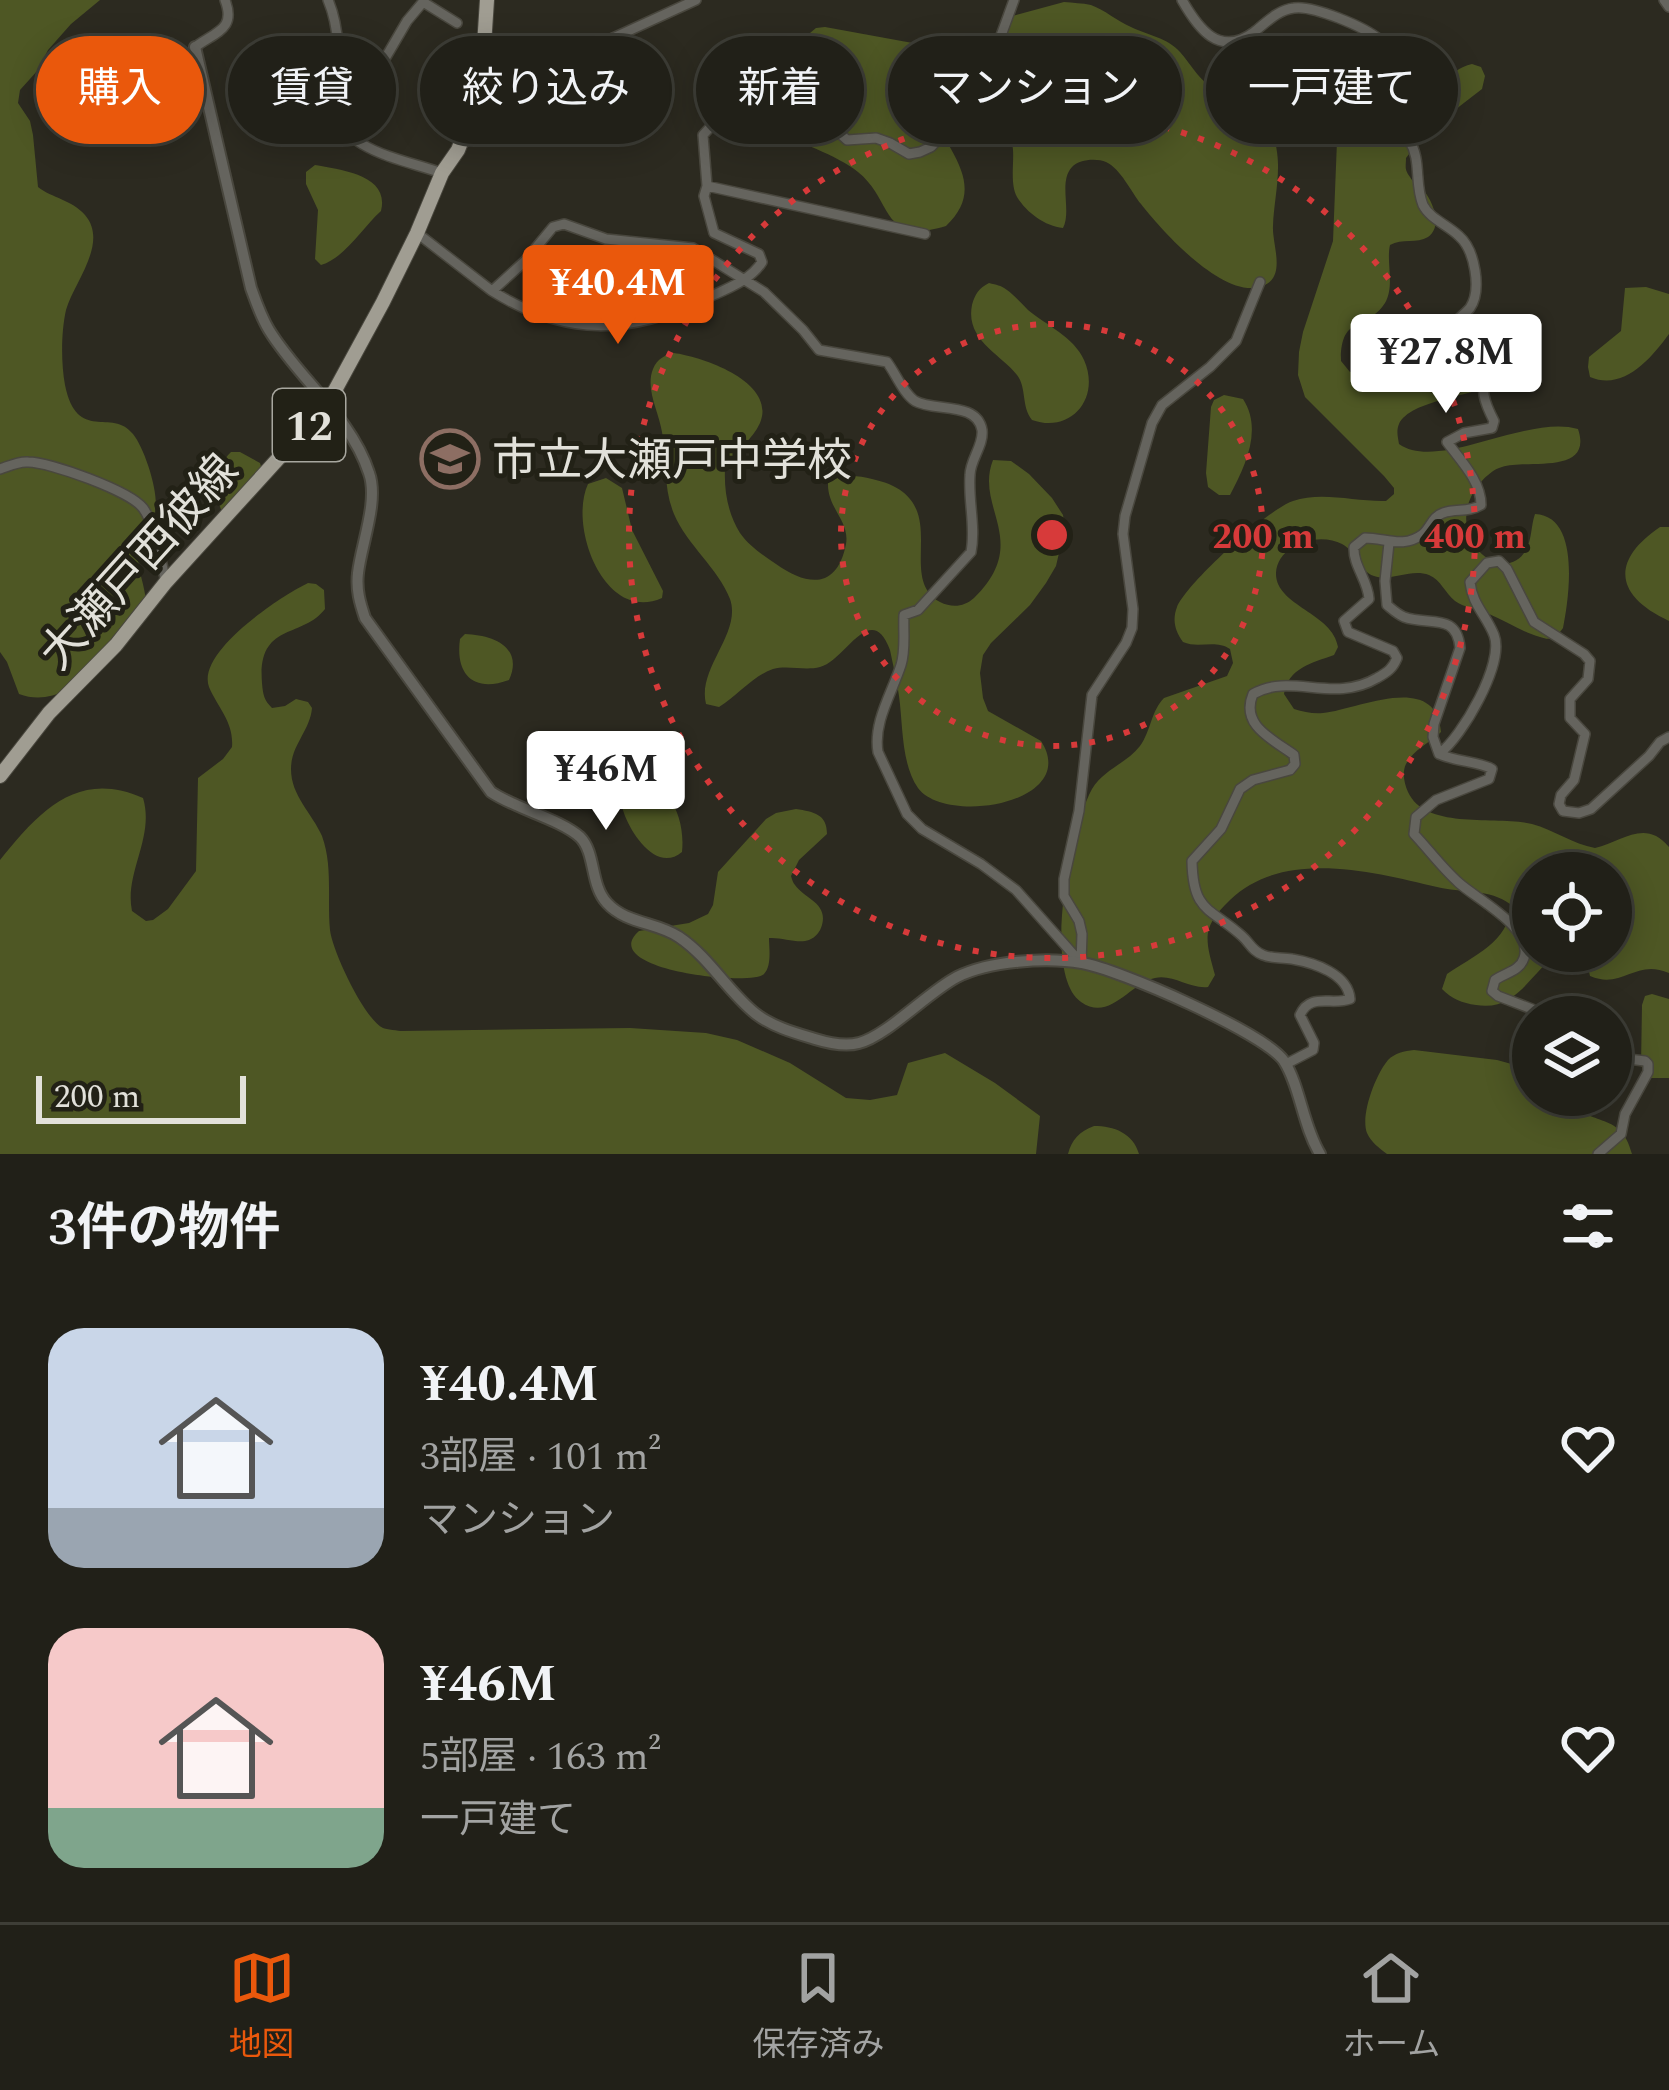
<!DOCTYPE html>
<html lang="ja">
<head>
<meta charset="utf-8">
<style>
	:root { --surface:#212018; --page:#292821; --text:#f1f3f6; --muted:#a2a3a2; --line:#3e3e37; --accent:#ea580c }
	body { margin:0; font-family:Spectral,"Noto Sans JP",serif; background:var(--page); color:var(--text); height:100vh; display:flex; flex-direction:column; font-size:45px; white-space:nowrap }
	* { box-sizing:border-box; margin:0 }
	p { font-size:39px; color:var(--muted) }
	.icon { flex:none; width:66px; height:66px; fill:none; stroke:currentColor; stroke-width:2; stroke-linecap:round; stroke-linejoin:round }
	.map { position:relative; height:1154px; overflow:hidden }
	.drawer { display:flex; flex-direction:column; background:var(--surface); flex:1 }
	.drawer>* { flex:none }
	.top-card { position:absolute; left:36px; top:36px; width:1599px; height:108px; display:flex; gap:24px }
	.buttons { position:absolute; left:1512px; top:852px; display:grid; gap:24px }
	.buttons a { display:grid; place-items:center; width:120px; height:120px; border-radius:50%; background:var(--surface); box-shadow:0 6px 30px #0003,0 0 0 3px var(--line); font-size:60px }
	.scale { position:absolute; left:36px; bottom:30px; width:210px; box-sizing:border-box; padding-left:12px; border:6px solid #e2e1da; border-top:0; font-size:33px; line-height:42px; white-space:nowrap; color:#e2e1da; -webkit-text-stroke:9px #222116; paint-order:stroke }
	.price { position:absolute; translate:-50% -102px; padding:0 27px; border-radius:12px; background:#fff; color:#222; font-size:39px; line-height:78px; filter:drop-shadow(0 3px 6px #0008) }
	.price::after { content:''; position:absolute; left:50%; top:72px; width:36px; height:27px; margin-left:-18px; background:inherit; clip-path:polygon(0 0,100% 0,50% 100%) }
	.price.selected { background:var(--accent); color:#fff }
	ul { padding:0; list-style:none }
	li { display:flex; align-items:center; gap:36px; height:300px; padding:0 48px }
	li span { display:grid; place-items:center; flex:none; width:336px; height:240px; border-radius:36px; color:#555 }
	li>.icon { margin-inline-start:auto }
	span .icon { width:144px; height:144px; fill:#fffc; stroke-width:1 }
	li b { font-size:51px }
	h2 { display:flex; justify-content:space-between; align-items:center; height:144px; padding:0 48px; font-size:51px }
	.chip { padding:0 42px; border-radius:54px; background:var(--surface); box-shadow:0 6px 30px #0003,0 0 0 3px var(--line); font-size:42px; line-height:108px }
	.chip.selected { background:var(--accent); color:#fff }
	.tabs { display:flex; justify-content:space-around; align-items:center; height:168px; border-top:3px solid var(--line); background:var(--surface); font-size:33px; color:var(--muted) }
	.tabs a { display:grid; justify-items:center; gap:6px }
	.tabs .selected { color:var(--accent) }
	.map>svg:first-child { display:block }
	.green { fill:#4e5724 }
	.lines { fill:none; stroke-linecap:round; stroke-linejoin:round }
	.minor-casing { stroke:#49473e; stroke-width:12 }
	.tertiary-casing { stroke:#49473e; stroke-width:14 }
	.primary-casing { stroke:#49473e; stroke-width:16 }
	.minor { stroke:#65645e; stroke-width:9 }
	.tertiary { stroke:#65645e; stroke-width:10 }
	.primary { stroke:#a09d92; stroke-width:14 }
	.ring { fill:none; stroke:#d73a3a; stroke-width:6; stroke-dasharray:6 12 }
	.labels { text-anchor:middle; stroke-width:10; stroke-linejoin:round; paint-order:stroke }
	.shield { fill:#222116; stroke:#a8a79f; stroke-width:3 }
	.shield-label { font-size:42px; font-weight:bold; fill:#e2e1da }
	.poi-label { font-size:45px; fill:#e2e1da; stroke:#222116; text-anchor:start }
	.street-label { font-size:45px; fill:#e2e1da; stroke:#222116 }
	.centre { fill:#d73a3a; stroke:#222116; stroke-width:6 }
	.ring-label { font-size:36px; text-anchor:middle; font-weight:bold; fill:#d73a3a; stroke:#222116; stroke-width:10; stroke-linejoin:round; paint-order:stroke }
</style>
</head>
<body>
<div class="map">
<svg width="1669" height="1154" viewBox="0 0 1669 1154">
	<rect width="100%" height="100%" fill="#2c2a20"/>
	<!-- green -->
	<path class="green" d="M0 0H100L71 24 48 50 38 70 20 90 18 103 30 121 33 135 38 187C52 198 72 200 85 215 109 243 74 282 66 310 61 332 61 363 65 385 77 444 112 407 133 434 145 449 160 495 155 513 151 528 138 540 138 556 138 571 145 586 146 602 130 621 85 681 67 690 51 698 35 700 19 694L7 662 0 652Z
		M1064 2C1073 3 1082 3 1091 5 1105 10 1117 21 1131 27 1147 35 1168 38 1180 52 1190 63 1197 77 1210 86 1232 101 1254 100 1269 127 1286 158 1274 194 1273 226 1272 244 1286 275 1265 285 1227 304 1162 231 1141 204 1131 192 1121 169 1106 162 1097 158 1079 159 1072 167 1058 182 1072 211 1063 228 1045 226 1027 213 1017 197 1010 184 1014 164 1013 150 1010 114 995 80 996 45 996 35 999 27 1005 18Z
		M825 27 929 46C962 66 935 94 939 124 940 134 947 141 951 149 968 179 972 201 946 226 880 246 894 201 858 172 837 155 797 142 772 129L768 115 772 107 812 71C814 57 807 45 810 33L816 28Z
		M1472 64 1481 67 1485 76 1482 89 1425 133 1406 158C1406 167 1404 169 1410 177 1416 187 1416 182 1424 191 1433 202 1443 226 1428 237 1417 244 1402 238 1390 245 1386 262 1395 286 1385 303 1368 330 1340 314 1341 361L1350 372C1367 369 1376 355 1392 349 1405 345 1418 353 1430 354 1456 355 1482 347 1508 350L1514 358 1513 372C1508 376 1503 380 1497 383 1474 396 1410 400 1399 424 1396 431 1398 437 1399 444 1438 472 1527 414 1578 429 1594 476 1525 459 1502 467 1494 469 1486 476 1480 483 1438 534 1503 590 1526 550 1532 539 1531 525 1535 514 1581 516 1569 598 1563 628L1557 636C1548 639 1549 640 1540 637 1522 632 1506 621 1489 614 1479 609 1464 608 1455 601 1445 593 1441 580 1429 575 1410 568 1392 582 1374 576 1359 571 1356 551 1342 544 1320 532 1278 543 1276 573 1275 606 1333 613 1338 647L1334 655C1312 663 1288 668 1284 694L1294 709C1304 712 1313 714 1323 713 1357 710 1436 670 1441 732 1431 742 1413 750 1406 764 1402 772 1404 783 1408 792 1426 831 1497 815 1532 824 1554 830 1573 844 1595 848 1622 842 1645 818 1669 847V973C1635 958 1623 990 1590 976L1584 951H1611V873H1533V951H1563C1530 969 1520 1012 1476 1005 1462 1003 1452 999 1442 989L1447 974C1473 956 1512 940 1510 904 1491 889 1460 893 1437 887 1373 872 1284 848 1230 900 1201 928 1205 938 1215 975L1208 987C1189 989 1173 974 1155 978 1129 984 1110 1022 1081 1002 1041 974 1071 826 1092 789 1104 769 1126 764 1140 746 1151 731 1151 711 1164 698L1227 676 1233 663 1230 649C1215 639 1199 649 1183 642 1175 631 1172 620 1177 607 1187 583 1268 509 1293 501 1322 491 1356 502 1386 501L1394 494V488L1384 476 1305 397 1298 375 1299 352 1303 332 1333 241 1337 141C1354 101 1381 115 1415 113 1435 98 1447 69 1472 64Z
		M315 165C342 170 390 175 381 211 362 228 345 258 321 265L315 259 318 210 306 184V172Z
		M989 283C997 285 1000 285 1007 290 1014 295 1021 303 1028 310 1046 325 1074 337 1084 360 1101 398 1071 434 1032 420 1021 406 1027 388 1017 375 1001 354 965 340 972 305 975 294 979 288 989 283Z
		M1646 287 1669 294V334C1650 360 1623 391 1590 377L1588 367 1589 357 1621 331 1625 288Z
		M674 353C703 357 777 382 760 423 753 439 734 453 725 469 724 491 728 514 740 533 749 546 763 555 776 564 807 586 837 590 846 544 850 521 827 508 828 483 840 474 856 475 872 479 959 498 893 576 940 602 952 608 964 607 974 598 1032 541 974 508 993 460L1011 461 1029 474 1052 498 1063 515 1065 527 1056 566 1046 583 1030 605 991 643 983 655 980 673 983 698 988 711 1041 741C1081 803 946 826 918 788 901 764 903 724 899 696 897 681 893 665 890 650 871 599 845 661 820 667 805 671 788 665 773 669 753 676 737 696 719 707L706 704C697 668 742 633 730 599 718 568 687 545 674 514 663 488 667 459 662 432 659 412 645 389 653 369 657 359 665 355 674 353Z
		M1224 395 1243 399C1263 430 1245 466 1230 495H1219L1208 487 1206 473 1211 407 1214 400Z
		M231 452H240L260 463 265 479 254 497 235 514 222 512C214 495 217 464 231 452Z
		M606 478 622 488 632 530 663 591 662 598C605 624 568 527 588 484Z
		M1660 527H1669V621C1615 596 1610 561 1660 527Z
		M308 583 316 584 324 590 325 609C302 639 257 622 262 683 263 695 264 700 272 708L285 706 296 699 308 702 312 708C310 731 291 745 291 769 291 796 312 813 322 836 333 866 327 899 330 930 332 950 364 1019 383 1028 386 1029 399 1031 402 1031L630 1028 706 1033 737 1040 790 1063 846 1098 870 1100 897 1095 908 1063 945 1053 995 1083 1040 1116 1036 1154H0V860C39 812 77 769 143 798 155 837 124 873 132 911L146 921 153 920 168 909 196 871 198 778 223 759 232 747C234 722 218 708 209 687 196 652 281 596 308 583Z
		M465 634C493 635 524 647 509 680 474 693 455 675 460 639Z
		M628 766C665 779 686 813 682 852 658 872 634 838 625 816 620 803 619 789 618 775L621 768Z
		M796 809C814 812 827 814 827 834L799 860 791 876C792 879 793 883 795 885 805 899 828 903 822 925 820 932 816 937 809 940 798 944 782 937 769 938 769 948 772 966 764 974 751 987 595 970 639 931L689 923 708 914 713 905 718 872 766 819 776 813Z
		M1652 994 1669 999V1078H1651L1641 1066 1642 1005 1645 996Z
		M1414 1050 1497 1060 1533 1070V1095H1568C1585 1130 1621 1108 1632 1154H1387C1379 1148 1371 1142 1367 1133 1360 1115 1376 1074 1388 1060 1395 1053 1404 1051 1414 1050Z
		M1094 1126C1114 1126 1133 1133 1139 1154H1068C1072 1139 1079 1132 1094 1126Z"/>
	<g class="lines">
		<defs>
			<path id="minor" d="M328 0C334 14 337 31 338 46 339 76 331 125 362 144 385 158 416 164 442 173
				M1182 0C1198 28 1219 58 1254 32 1266 23 1277 10 1294 8 1313 5 1365 27 1380 40L1362 103 1373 126 1409 140C1422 160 1414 183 1423 205 1430 219 1448 225 1459 236 1475 250 1482 290 1470 308 1464 315 1455 321 1449 328L1453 343C1463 349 1478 345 1487 352 1488 388 1475 384 1494 421L1492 428 1464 433 1447 442C1461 461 1481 481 1481 505 1468 513 1456 508 1443 513 1433 516 1430 528 1423 534 1403 549 1386 538 1365 538L1354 547C1353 566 1368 580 1369 599L1344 621 1348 632 1393 651 1397 658C1393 668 1388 672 1377 678 1333 704 1291 672 1253 694 1240 725 1272 739 1294 755L1295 764 1290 770 1253 780 1240 789 1221 829 1192 861C1193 913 1210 907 1242 936 1250 943 1252 951 1263 955 1272 959 1282 957 1292 959 1315 963 1348 974 1350 999 1332 1006 1310 992 1300 1015L1314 1043 1313 1050 1286 1064
				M1664 0 1669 7
				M195 47C217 31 236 29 225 0
				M344 119 355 110 407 21 423 2 457 23
				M465 142 496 108 549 75 613 38 696 0
				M707 186 925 234
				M417 233 492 291 525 261 553 227 564 224 606 239 693 248 764 292 803 330 819 350 887 362C896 374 903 393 915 401 934 412 977 401 982 430 984 445 970 460 970 475 968 501 976 527 971 552L918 610 904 615C903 632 906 649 901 665 892 693 873 722 878 752L907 814 922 829 981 864 1016 890 1081 963
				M492 291C566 337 629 335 707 298 726 289 750 281 762 262L759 254 714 233 704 196 707 186 703 135 714 123 757 112 768 94 818 105 822 117 847 140 876 138 890 143 909 154 920 152 931 147 942 135 944 111C990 78 995 51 1014 0
				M0 469C9 466 19 461 28 462 50 462 130 491 143 508 155 524 161 562 166 582
				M1389 543 1385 581 1387 605C1393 610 1397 614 1404 617 1429 626 1457 612 1460 648L1434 724 1433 737 1439 754C1456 762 1479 761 1492 769L1489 779 1436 800 1416 817 1414 834C1429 850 1443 869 1459 883 1478 900 1534 928 1524 958 1520 971 1505 973 1495 980L1492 991 1498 996 1532 1009C1532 1029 1522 1047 1533 1066
				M1439 754C1462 737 1505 663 1494 635 1486 615 1472 604 1470 582L1487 563 1499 561 1507 569 1534 622 1584 654 1590 661 1588 679 1570 699V718L1585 734 1574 780 1561 795 1559 804 1563 811 1579 813 1591 809 1649 756 1660 742 1669 737
				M1081 963 1082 934 1079 921 1064 896V879L1079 811 1092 695 1126 643 1132 628 1133 609 1123 534 1125 516 1152 423 1162 405 1210 367 1236 341 1260 282
				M1598 1154 1621 1134 1625 1114 1648 1072V1064L1645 1061 1611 1057"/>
			<path id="tertiary" d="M195 47 251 288C256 302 261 317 269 330 299 379 351 417 369 473 379 501 361 545 358 573 356 590 360 603 365 618L491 792C516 809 560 819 580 837 596 853 590 885 607 903 626 924 657 922 679 937 710 958 728 992 756 1014 773 1027 795 1033 815 1039 828 1043 845 1047 859 1043 887 1036 928 992 957 977 989 961 1046 957 1082 963 1118 969 1265 1033 1284 1061 1300 1086 1303 1126 1320 1154"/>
			<path id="primary" d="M0 776 49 713 116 645 166 582 327 405 383 302 417 233 442 173 458 150 481 91 487 0"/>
		</defs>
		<!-- minor casing -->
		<use href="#minor" class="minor-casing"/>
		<!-- tertiary casing -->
		<use href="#tertiary" class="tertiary-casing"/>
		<!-- primary casing -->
		<use href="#primary" class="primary-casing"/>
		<!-- minor -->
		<use href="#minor" class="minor"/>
		<!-- tertiary -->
		<use href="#tertiary" class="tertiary"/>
		<!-- primary -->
		<use href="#primary" class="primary"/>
	</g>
	<!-- distance rings -->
	<g class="ring">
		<circle cx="1052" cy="535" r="211"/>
		<circle cx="1052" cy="535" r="423"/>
	</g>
	<!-- icons -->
	<defs>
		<symbol id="school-ring" viewBox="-11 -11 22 22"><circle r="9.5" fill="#222116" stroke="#8d6e63" stroke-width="1.5"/><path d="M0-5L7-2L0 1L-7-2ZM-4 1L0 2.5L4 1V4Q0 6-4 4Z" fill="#8d6e63"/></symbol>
	</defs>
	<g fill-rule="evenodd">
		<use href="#school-ring" x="417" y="426" width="66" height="66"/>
	</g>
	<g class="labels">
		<!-- shield labels -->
		<rect class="shield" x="273" y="389" width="72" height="72" rx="9"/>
		<g class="shield-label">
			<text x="309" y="440">12</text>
		</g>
		<!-- poi labels -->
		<g class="poi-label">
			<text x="492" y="475">市立大瀬戸中学校</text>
		</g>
		<!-- street labels -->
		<g class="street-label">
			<text transform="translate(138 561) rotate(-48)" y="16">大瀬戸西彼線</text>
		</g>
	</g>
	<circle cx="1052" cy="535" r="18" class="centre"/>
	<g class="ring-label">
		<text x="1263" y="548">200 m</text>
		<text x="1475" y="548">400 m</text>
	</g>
</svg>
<div class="buttons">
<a><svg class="icon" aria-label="locate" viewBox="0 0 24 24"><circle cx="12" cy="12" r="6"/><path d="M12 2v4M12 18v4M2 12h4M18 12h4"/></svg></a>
<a><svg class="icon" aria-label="layers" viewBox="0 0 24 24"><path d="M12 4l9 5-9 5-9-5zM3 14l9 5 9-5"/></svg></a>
</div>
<div class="scale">200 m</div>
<b class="price selected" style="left:618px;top:347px">¥40.4M</b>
<b class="price" style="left:1446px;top:416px">¥27.8M</b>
<b class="price" style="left:606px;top:833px">¥46M</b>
<div class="top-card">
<a class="chip selected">購入</a>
<a class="chip">賃貸</a>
<a class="chip">絞り込み</a>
<a class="chip">新着</a>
<a class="chip">マンション</a>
<a class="chip">一戸建て</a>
</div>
</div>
<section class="drawer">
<h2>3件の物件<svg class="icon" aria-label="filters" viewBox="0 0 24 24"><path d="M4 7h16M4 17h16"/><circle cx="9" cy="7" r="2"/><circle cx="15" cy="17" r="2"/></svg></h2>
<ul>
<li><span style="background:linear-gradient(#c9d6e8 75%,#9aa5b1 0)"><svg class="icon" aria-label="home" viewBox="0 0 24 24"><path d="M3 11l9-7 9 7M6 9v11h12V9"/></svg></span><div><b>¥40.4M</b><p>3部屋 · 101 m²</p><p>マンション</p></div><svg class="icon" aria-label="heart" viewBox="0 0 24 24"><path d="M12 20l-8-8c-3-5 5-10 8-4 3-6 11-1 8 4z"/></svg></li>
<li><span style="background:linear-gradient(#f6c9c9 75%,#7fa58c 0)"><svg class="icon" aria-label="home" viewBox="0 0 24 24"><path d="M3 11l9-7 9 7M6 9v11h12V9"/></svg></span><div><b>¥46M</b><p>5部屋 · 163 m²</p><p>一戸建て</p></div><svg class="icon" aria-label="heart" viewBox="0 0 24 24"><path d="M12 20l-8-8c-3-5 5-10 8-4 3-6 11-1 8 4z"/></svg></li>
</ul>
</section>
<nav class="tabs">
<a class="selected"><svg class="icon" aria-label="map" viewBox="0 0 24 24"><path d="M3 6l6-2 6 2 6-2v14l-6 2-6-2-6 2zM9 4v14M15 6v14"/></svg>地図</a>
<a><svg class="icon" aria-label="saved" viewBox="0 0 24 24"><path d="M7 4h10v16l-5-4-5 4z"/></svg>保存済み</a>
<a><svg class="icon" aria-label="home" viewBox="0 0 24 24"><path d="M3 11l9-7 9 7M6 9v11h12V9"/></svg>ホーム</a>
</nav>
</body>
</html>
